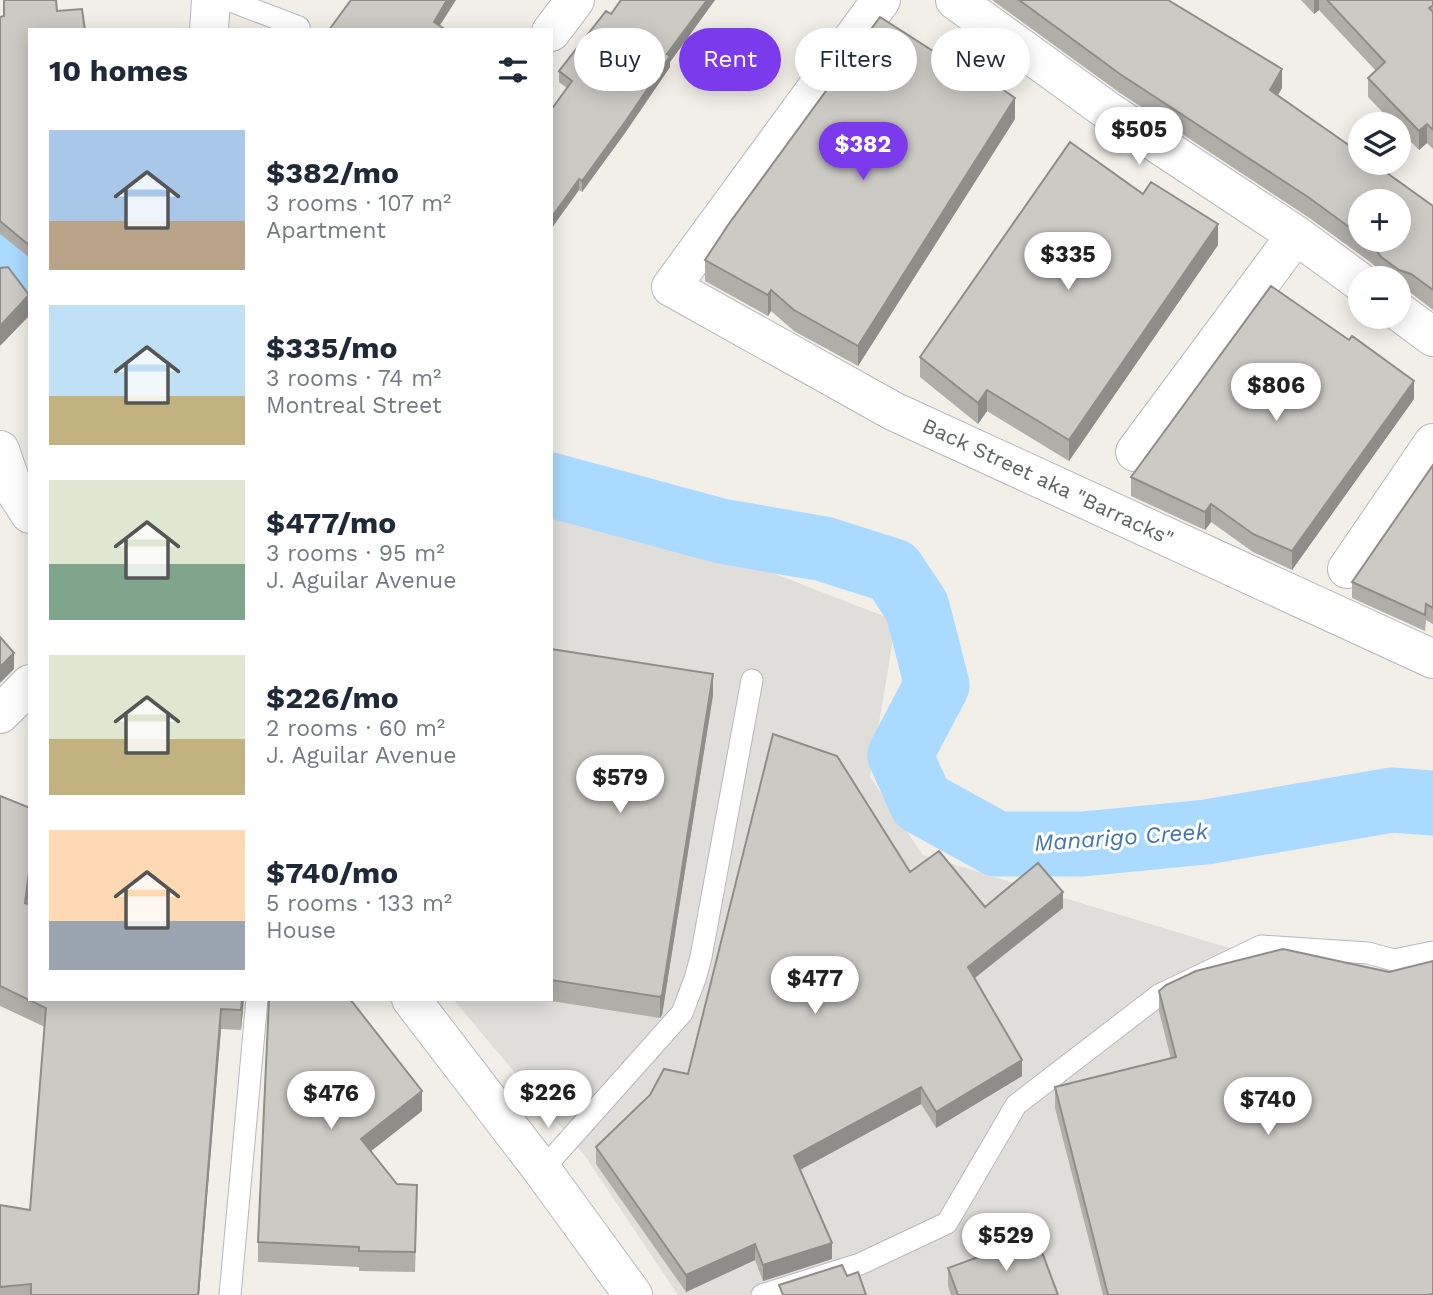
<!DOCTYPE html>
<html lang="en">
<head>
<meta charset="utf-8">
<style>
	:root { --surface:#fff; --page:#f2f2f3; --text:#1f2937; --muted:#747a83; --accent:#7c3aed }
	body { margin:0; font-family:"Work Sans",sans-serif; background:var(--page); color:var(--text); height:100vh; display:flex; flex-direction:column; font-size:26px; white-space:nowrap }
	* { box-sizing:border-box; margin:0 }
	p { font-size:23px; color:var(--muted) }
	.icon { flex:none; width:38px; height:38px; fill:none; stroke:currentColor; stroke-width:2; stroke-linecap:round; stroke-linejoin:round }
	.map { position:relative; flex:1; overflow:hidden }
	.details { position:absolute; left:28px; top:28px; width:525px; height:973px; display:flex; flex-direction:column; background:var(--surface); border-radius:0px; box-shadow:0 4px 18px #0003 }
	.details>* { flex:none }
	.hud { position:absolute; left:574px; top:28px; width:665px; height:63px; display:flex; gap:14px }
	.controls { position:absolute; left:1348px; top:112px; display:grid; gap:14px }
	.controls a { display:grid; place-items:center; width:63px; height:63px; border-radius:50%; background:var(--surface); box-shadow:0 4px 18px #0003; font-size:35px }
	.price { position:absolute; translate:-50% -60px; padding:0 16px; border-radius:24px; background:#fff; color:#222; font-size:23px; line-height:46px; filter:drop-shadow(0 2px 4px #0008) }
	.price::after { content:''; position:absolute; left:50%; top:42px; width:21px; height:16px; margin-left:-10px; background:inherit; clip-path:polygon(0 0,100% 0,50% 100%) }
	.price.selected { background:var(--accent); color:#fff }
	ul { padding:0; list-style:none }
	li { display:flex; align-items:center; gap:21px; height:175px; padding:0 21px }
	li span { display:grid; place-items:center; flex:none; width:196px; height:140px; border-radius:0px; color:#555 }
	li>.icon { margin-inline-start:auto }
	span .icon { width:84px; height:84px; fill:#fffc; stroke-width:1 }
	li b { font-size:30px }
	h2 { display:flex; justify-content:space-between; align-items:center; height:84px; padding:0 21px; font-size:30px }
	.tag { padding:0 24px; border-radius:32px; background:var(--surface); box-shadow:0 4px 18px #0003; font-size:24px; line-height:63px }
	.tag.selected { background:var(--accent); color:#fff }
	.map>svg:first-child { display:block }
	.industrial { fill:#e0deda }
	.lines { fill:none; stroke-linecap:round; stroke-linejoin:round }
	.river { stroke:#aadaff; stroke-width:65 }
	.lane-casing { stroke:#b5b8bc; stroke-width:23 }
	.street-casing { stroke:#b5b8bc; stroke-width:40 }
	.secondary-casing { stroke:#b6babf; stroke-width:40 }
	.lane { stroke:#fff; stroke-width:21 }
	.street { stroke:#fff; stroke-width:38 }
	.secondary { stroke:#fff; stroke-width:38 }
	.wall { fill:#afaea9; fill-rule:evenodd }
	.shaded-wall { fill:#8f8d8a }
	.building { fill:#cccac5; stroke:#8f8d8a; stroke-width:2 }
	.labels { text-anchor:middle; stroke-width:6; stroke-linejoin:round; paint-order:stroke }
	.street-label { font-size:21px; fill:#5f6368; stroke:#fff }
	.water-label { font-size:23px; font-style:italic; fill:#4174aa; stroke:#fff }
</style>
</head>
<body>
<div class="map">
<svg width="1433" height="1295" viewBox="0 0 1433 1295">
	<rect width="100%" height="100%" fill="#f1efe8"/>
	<!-- industrial -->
	<path class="industrial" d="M551 495 599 505 896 621 870 777 923 855 1321 976 1433 960V1295H678L585 1156 453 999H551Z"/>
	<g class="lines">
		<!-- river -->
		<path class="river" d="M0 266 22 271 30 277
			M551 485 721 531 824 549 893 571 917 607 937 685 900 755 921 802 997 844H1083L1206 832 1392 800 1433 803"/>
		<defs>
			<path id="lane" d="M228 0 299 27
				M542 1170 682 1013 695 979 701 957 752 680
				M230 1295 257 999
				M762 1295 860 1264 947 1223 1016 1105 1159 995 1261 946 1368 953 1394 960 1433 952"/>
			<path id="street" d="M881 0 671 287 893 411 1433 659
				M955 0 1108 111 1296 235 1360 282
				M209 30 211 0
				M551 32 575 0
				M1398 311 1433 337
				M1135 452 1296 235
				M1347 569 1433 443
				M0 714 30 684"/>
			<path id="secondary" d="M0 450 13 488 30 514
				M411 999 542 1170 633 1295"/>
		</defs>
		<!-- lane casing -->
		<use href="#lane" class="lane-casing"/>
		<!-- street casing -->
		<use href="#street" class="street-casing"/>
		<!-- secondary casing -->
		<use href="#secondary" class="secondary-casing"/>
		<!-- lane -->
		<use href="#lane" class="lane"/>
		<!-- street -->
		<use href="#street" class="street"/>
		<!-- secondary -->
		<use href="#secondary" class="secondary"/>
	</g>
	<!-- wall -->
	<path class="wall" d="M621 0H715L670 62V67L625 133 582 192 579 190 551 229V110L567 88 559 82V71L611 14Z
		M992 0H1168L1282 88 1278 95 1433 206V310L1411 293 1398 289V278H1383L1381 276 1373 264 1308 217 1120 93ZM1360 201 1398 240H1360Z
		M1301 0H1433V149L1427 143 1419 150 1398 129V124H1394L1368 97V78L1376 71 1319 10 1314 14Z
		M0 17 30 30V258L0 234Z
		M1015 119 858 366 794 331 771 311 768 316 705 281V260Z
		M1218 245 1069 461 987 411 978 424 920 377V357Z
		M1414 399 1292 570 1253 552 1211 522 1205 530 1131 496V477Z
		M1433 465V624L1426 620 1425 631 1352 598V582Z
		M551 649 713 695 662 1015 660 1018 538 999H551Z
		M0 796 27 904 30 999H244L241 1030 221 1029 199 1295H0V1205L30 1210 45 1027 0 1006Z
		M910 872 985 907 1063 908 975 978 1022 1076 936 1128 921 1104 800 1170 832 1259 763 1281 755 1260 686 1292 596 1164V1147L688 1074Z
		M1159 991 1433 1295H1103L1055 1108V1087L1171 1059 1159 1011Z
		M269 1015 422 1111 371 1151 397 1184 417 1205 415 1272 359 1271V1267L258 1262V1242Z
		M948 1268 1058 1295H951L948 1286Z"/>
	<!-- shaded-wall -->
	<path class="shaded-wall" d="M447 0H456L437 30 434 22Z
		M707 0H715L670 62V67L625 133 582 192V181L667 54Z
		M1314 0H1319V10L1314 14Z
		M1282 69V88L1270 109V90Z
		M1015 98V119L858 366V346Z
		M1427 124V143L1419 150V131Z
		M579 179V190L551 229V218Z
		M1218 224V245L1069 461V440Z
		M771 290V311L768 316V295Z
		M29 295V316L0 346V326Z
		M1414 381V399L1292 570V551Z
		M987 390V411L978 424V403Z
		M1211 504V522L1205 530V512Z
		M14 653V669L0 683V667Z
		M713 674V695L662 1015 660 1018V997Z
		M30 863V883L25 923V903Z
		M1063 892V908L968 983V967Z
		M242 999H244L241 1030V1010Z
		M221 1009V1029L199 1295H198Z
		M1022 1060V1076L936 1128V1112Z
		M921 1087V1104L794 1173V1156Z
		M422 1091V1111L361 1159V1139Z
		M832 1243V1259L763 1281V1265Z
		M755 1244V1260L686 1292V1275Z"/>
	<!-- building -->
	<path class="building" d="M4 0H56L57 11 82 9 85 30H30V246L0 221V17L4 16Z
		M351 0H447L434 22 446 30H329Z
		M621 0H707L667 54 670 56 625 122 582 181 579 179 551 218V110L572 81 559 71 606 11 611 14Z
		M1019 0H1168L1282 69 1270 90 1360 153V163H1373L1433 206V290L1411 274 1399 270 1381 257 1373 245 1366 240H1398V201H1360V235L1308 197 1120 74Z
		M1327 0H1433V5L1429 8 1433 12V130L1427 124 1419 131 1368 78 1385 62Z
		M880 17 947 60 951 54 1015 98 858 346 794 310 771 290 768 295 705 260 728 225Z
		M1070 142 1143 194 1151 182 1218 224 1069 440 987 390 978 403 920 357Z
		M8 267 29 295 0 326V268Z
		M1271 286 1349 340 1352 336 1414 381 1292 551 1253 534 1211 504 1205 512 1131 477Z
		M1433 465V608L1426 604 1425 615 1352 582Z
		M0 637 14 653 0 667Z
		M551 649 713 674 662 995 660 997 551 980Z
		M773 734 837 756 910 872 939 851 985 907 1038 863 1063 892 968 967 1022 1060 936 1112 921 1087 794 1156 832 1243 763 1265 755 1244 686 1275 596 1147 650 1095 664 1069 688 1074Z
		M0 796 30 808V863L25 903 30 905V999H242L241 1010 221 1009 198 1295H31V1284L0 1287V1205L30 1210 46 1008 0 986Z
		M1283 949 1389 972 1433 961V1294L1427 1295H1108L1055 1087 1176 1057 1159 991 1166 985 1196 971Z
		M269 999H350L422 1091 361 1139 397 1184 417 1185 415 1252 359 1251V1247L258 1242Z
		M1036 1236 1058 1295H958L948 1268Z
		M842 1265 847 1276 858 1272 866 1295H783L779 1285Z"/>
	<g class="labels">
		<!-- street labels -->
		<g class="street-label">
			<text transform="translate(1048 482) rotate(25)" y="7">Back Street aka "Barracks"</text>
		</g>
		<!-- water labels -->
		<g class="water-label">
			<text transform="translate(1121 837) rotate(-4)" y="8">Manarigo Creek</text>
		</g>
	</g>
</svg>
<div class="controls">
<a><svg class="icon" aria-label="layers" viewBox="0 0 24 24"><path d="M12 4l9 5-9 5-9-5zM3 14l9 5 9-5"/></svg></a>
<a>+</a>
<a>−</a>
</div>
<b class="price" style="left:1139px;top:167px">$505</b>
<b class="price selected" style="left:863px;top:182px">$382</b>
<b class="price" style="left:1068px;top:292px">$335</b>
<b class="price" style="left:1276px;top:423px">$806</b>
<b class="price" style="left:620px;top:815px">$579</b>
<b class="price" style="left:815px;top:1016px">$477</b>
<b class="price" style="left:548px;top:1130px">$226</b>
<b class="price" style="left:331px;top:1131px">$476</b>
<b class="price" style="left:1268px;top:1137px">$740</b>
<b class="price" style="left:1006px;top:1273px">$529</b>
<div class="hud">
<a class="tag">Buy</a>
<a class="tag selected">Rent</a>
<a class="tag">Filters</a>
<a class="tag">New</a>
</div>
<section class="details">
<h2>10 homes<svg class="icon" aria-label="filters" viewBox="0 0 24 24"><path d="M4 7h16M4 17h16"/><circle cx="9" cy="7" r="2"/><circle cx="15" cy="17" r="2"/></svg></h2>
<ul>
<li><span style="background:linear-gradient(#a9c7e8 65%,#b9a48a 0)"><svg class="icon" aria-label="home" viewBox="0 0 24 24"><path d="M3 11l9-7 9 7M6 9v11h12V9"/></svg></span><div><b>$382/mo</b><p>3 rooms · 107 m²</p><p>Apartment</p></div></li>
<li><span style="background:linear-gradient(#bfe0f5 65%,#c2b280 0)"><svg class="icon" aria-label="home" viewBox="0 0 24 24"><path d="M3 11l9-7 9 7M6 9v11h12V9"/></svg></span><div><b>$335/mo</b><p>3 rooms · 74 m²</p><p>Montreal Street</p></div></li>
<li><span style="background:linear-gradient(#dfe7d0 60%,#7fa58c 0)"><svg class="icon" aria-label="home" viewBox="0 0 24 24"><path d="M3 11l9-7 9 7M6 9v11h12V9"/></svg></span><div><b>$477/mo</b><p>3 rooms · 95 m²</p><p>J. Aguilar Avenue</p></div></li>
<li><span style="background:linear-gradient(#dfe7d0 60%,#c2b280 0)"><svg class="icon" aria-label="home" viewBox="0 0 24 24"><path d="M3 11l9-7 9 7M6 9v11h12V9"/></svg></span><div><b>$226/mo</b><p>2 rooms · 60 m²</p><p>J. Aguilar Avenue</p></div></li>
<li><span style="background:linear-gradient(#ffd9b3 65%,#9aa5b1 0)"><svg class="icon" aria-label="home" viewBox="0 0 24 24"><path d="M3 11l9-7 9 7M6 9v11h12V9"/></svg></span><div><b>$740/mo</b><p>5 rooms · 133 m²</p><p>House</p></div></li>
</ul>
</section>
</div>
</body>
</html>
